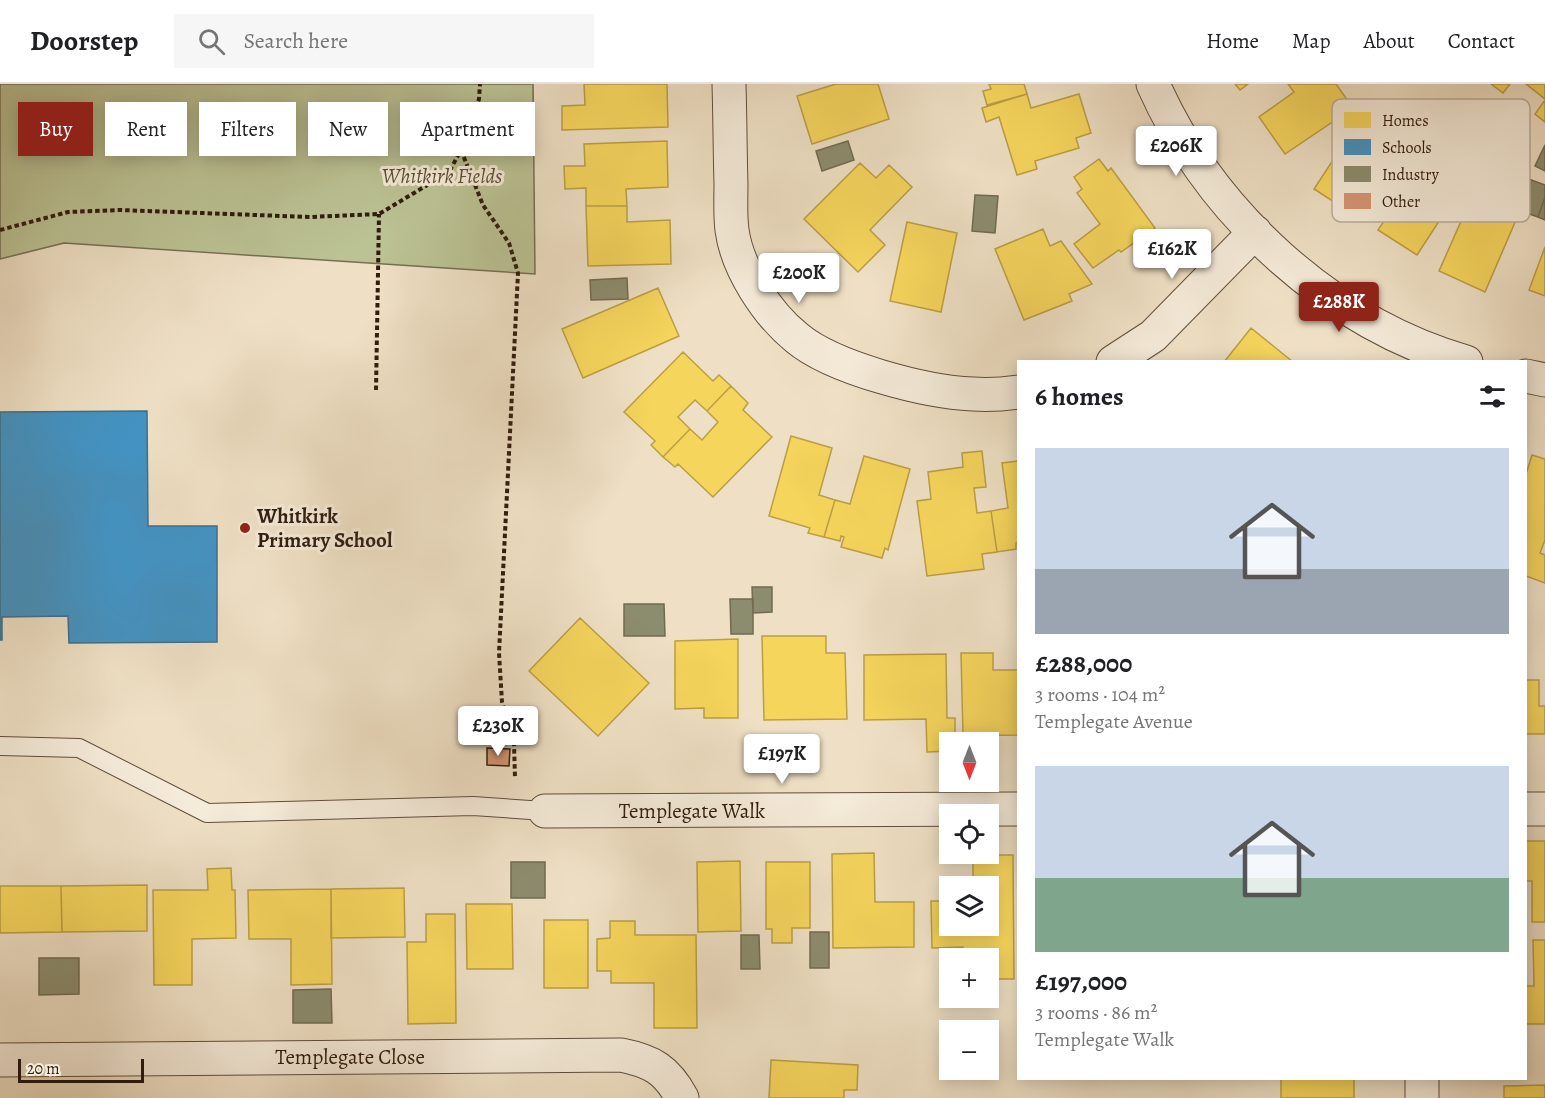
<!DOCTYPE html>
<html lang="en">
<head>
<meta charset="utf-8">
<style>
	:root { --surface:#fff; --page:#f6f6f6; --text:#202124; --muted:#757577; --line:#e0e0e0; --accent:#8f2418 }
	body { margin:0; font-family:Alegreya,serif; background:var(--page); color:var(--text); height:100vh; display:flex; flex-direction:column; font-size:22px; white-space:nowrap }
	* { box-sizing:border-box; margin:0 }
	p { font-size:20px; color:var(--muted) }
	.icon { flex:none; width:33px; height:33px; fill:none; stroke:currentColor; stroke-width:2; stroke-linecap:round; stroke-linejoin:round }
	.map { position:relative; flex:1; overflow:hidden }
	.panel { position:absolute; left:1017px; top:276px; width:510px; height:720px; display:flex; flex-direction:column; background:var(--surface); border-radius:0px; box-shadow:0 3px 15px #0003 }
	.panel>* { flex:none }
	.guide { position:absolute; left:18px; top:18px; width:570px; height:54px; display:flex; gap:12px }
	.needle { width:39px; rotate:180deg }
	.buttons { position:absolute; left:939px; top:648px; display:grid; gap:12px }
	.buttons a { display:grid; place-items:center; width:60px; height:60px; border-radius:0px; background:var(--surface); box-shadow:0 3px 15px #0003; font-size:30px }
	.scale { position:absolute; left:18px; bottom:15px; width:126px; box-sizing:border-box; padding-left:6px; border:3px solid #311c0e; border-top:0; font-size:16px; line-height:21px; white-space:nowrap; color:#311c0e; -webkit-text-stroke:4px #f5ebd9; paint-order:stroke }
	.price { position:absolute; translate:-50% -51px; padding:0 14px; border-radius:6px; background:#fff; color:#222; font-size:20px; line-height:39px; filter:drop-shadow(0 2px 3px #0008) }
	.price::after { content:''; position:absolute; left:50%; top:36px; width:18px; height:14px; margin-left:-9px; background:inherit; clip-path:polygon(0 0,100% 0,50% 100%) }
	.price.current { background:var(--accent); color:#fff }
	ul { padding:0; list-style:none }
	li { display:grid; align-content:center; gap:12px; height:318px; padding:0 18px }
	li span { display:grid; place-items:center; height:186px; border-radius:0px; color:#555 }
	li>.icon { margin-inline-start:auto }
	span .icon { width:108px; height:108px; fill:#fffc; stroke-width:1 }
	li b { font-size:26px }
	h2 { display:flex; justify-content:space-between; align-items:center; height:72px; padding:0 18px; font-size:26px }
	.tag { padding:0 21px; border-radius:0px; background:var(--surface); box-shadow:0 3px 15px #0003; font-size:21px; line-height:54px }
	.tag.current { background:var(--accent); color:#fff }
	header { display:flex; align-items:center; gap:36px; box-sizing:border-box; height:84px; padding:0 30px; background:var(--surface); border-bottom:2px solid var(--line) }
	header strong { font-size:28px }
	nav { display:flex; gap:33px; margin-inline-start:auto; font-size:21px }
	.search { width:420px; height:54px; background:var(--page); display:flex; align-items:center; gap:15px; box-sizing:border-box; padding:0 21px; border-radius:0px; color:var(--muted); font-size:22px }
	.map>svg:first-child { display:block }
	.green { fill:#bbc294; stroke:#766f51; stroke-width:1.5 }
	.homes { fill:#f6d55c; stroke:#bb9e45; stroke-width:1.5 }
	.schools { fill:#4393c3; stroke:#3e6f8d; stroke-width:1.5 }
	.industry { fill:#8c8c6e; stroke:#716a51; stroke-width:1.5 }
	.building { fill:#d59573; stroke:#311c0e; stroke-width:1.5 }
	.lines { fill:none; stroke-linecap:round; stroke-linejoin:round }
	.service-casing { stroke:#604d3c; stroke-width:20 }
	.minor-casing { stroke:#604d3c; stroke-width:35 }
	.path { stroke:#311c0e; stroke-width:4; stroke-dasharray:4.5 3; stroke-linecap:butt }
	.service { stroke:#f5ebd9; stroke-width:18 }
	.minor { stroke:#f5ebd9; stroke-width:33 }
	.poi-dot { fill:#8f2418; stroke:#f5ebd9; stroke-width:2 }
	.labels { text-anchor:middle; stroke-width:6; stroke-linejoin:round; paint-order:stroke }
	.park-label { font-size:21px; font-style:italic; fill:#5a4e36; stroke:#f5ebd9 }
	.poi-label { font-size:21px; font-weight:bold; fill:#311c0e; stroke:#f5ebd9; text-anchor:start }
	.street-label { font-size:21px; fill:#311c0e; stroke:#f5ebd9 }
	.key { fill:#f5ebd9; stroke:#baad9c; stroke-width:1.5 }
	.key-label { font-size:16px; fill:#311c0e }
</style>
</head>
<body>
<header>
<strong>Doorstep</strong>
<div class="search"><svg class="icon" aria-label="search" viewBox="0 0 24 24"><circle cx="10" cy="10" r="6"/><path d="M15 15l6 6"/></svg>Search here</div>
<nav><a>Home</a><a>Map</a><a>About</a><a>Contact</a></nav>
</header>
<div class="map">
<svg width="1545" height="1014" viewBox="0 0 1545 1014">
	<rect width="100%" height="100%" fill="#efe0c5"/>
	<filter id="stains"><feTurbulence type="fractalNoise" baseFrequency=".00333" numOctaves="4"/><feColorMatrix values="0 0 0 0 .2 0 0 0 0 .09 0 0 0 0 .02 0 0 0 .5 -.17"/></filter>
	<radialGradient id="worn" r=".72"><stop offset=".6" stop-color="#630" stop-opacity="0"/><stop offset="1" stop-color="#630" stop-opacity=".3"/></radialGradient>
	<!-- green -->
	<path class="green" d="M0 0H533L535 190 64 159 0 175Z"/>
	<!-- homes -->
	<path class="homes" d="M584 0H667L668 43 562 46V22L585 21Z
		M836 0H878L889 35 812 60 797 12Z
		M989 0H1024L1027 10 987 21 983 7 991 5Z
		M1235 0H1248L1240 6Z
		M1288 0H1336L1353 24 1285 70 1259 33 1294 8Z
		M1491 0H1510L1503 9Z
		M1526 0H1545V15Z
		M1027 10 1031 24 1079 10 1091 49 1076 54 1079 64 1035 77 1037 85 1017 91 999 33 986 38 982 24Z
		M1545 16V38L1535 30Z
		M1369 21 1390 35 1380 49 1410 68 1388 102 1374 93 1351 129 1314 105Z
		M667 57 668 103 626 105 627 122H586V104L565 105 564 82H585L584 60Z
		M1410 68 1462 102 1417 171 1378 146 1402 110 1388 102Z
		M1099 75 1108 87 1111 84 1155 144 1121 168 1119 166 1093 184 1074 160 1100 140 1077 109 1082 105 1074 93Z
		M860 79 876 94 889 81 912 103 870 146 885 161 858 188 804 135Z
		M1470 117 1516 136 1485 208 1439 187Z
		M586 122H627V138L670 136 671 180 588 182Z
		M907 138 957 149 941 228 890 217Z
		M1043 145 1050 162 1061 157 1092 200 1069 210 1072 217 1024 236 995 165Z
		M1545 163V212L1529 206Z
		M658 204 679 252 583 294 562 245Z
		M1251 244 1293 278H1224Z
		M683 268 713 297 719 291 731 302 707 327 695 316 678 333 690 345 663 373 651 361 655 357 624 328Z
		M731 302 748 319 743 326 772 353 713 413 678 380 675 383 663 373 690 345 702 356 718 338 707 327Z
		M791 352 832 364 819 411 835 416 824 453 808 449 810 444 769 432Z
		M982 367 986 403 974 404 977 429 991 427 997 468 982 470 984 485 927 492 917 417 931 415 928 388 963 383 962 369Z
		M1532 371 1545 375V456L1540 469 1545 471V499L1526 492V390Z
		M864 372 910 385 888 466 885 464 882 474 841 463 844 453 841 452 840 457 824 453 835 416 850 420Z
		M1018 377V458L1016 459V465L997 468 991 427 1008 424 1002 379Z
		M580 534 649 599 598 652 529 587Z
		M762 552H826V569H845L847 635 764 636Z
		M738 555V634H704V624L675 625V557Z
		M961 569H993V586H1018V651L963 652Z
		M946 570 947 634H955V658H950V667L927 668 926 635 864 636V571Z
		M1526 596H1539V622H1545V650H1526Z
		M1526 757H1545V838H1532V797H1526Z
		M874 769 875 818H914V863L833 864 832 770Z
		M973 771H1013L1014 895H988V874H963V863L932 864 931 817H950V842H988V802H973Z
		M740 777 741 847 698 848 697 778Z
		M766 778H810V844H792V859H772V845H766Z
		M231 784 232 806H235L236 854 192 855V901H154L153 806H208L207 785Z
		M147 801V847L62 848 61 802Z
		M0 802H61L62 848 0 849Z
		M404 804 405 853 331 854V805Z
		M331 805 332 900 291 901V855H249L248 806Z
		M466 820H512L513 885H467Z
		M426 830H455L456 939 408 940 407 858H426Z
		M544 836H588V904H544Z
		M610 837H635V851H696L697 944H654V899H611V887H597V855L610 854Z
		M1533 856H1545V940H1526V902H1534Z
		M771 976 858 981 857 1006H844V1014H769Z
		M1281 994H1354V1014H1281Z
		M1545 1001V1014H1504V1002Z"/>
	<!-- schools -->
	<path class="schools" d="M147 327 148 442H217V558L69 559 68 532 2 533V556H0V328Z"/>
	<!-- industry -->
	<path class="industry" d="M848 57 854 76 822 87 816 67Z
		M1545 61V87L1535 82Z
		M1526 94 1545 101V113L1538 133 1515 125Z
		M975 111 998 112 995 149 972 147Z
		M1545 113V136L1538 133Z
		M627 194 628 215 591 216 590 196Z
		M752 503H772V528L753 529Z
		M730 515H753V550H731Z
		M624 520H664L665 552H624Z
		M511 778H545V814H511Z
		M810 848H829V884H810Z
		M741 851H759L760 885H741Z
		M39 874H79V910L39 911Z
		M331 905 332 939H293V906Z"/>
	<!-- building -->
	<path class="building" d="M487 664 510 665 509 682 487 681Z"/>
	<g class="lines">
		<defs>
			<path id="service" d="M0 662 79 664 207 729 473 722 545 727"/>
			<path id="minor" d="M729 0C730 33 730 67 731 100 731 115 730 131 732 146 737 184 767 230 797 254 833 284 925 308 973 310 988 311 1004 310 1018 308
				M1153 0C1210 129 1330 239 1466 278
				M1113 278 1153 252 1255 148
				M1526 292 1545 296
				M1526 725H1545
				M545 727 1018 725
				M0 976 621 971C652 977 667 986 682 1014
				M1422 1014V994"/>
		</defs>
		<!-- service casing -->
		<use href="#service" class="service-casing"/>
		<!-- minor casing -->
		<use href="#minor" class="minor-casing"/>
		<!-- path -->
		<path class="path" d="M461 66 483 121 509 159 518 189 499 569 502 618 514 660 515 694
			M0 146 68 128 120 126 310 133 379 130 449 88 461 66 479 15 480 0
			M376 306 379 130"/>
		<!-- service -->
		<use href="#service" class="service"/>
		<!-- minor -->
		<use href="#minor" class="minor"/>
	</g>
	<!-- markers -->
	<circle class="poi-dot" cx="245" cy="444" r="6"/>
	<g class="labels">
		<!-- park labels -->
		<g class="park-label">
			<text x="442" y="99">Whitkirk Fields</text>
		</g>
		<!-- poi labels -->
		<g class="poi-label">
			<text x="257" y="439">Whitkirk<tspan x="257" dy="24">Primary School</tspan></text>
		</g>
		<!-- street labels -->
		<g class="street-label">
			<text x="692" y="734">Templegate Walk</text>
			<text x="350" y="980">Templegate Close</text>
		</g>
	</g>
	<!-- legend -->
	<rect x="1332" y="15" width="198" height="123" rx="9" class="key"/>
	<rect x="1344" y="28" width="27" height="16" fill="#f6d55c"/>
	<rect x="1344" y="55" width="27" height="16" fill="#4393c3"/>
	<rect x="1344" y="82" width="27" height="16" fill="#8c8c6e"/>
	<rect x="1344" y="109" width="27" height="16" fill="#d59573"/>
	<g class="key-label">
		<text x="1382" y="42">Homes</text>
		<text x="1382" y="69">Schools</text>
		<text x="1382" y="96">Industry</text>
		<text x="1382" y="123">Other</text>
	</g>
	<rect width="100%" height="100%" filter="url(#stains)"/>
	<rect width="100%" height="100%" fill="url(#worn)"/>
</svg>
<div class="buttons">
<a><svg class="needle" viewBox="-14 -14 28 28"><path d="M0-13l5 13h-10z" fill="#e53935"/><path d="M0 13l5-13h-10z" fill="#757577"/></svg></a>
<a><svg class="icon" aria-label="locate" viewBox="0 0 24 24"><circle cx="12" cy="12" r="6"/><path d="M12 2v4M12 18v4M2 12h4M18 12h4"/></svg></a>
<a><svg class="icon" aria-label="layers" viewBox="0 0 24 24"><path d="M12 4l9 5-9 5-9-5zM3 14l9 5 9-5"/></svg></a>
<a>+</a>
<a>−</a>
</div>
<div class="scale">20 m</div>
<b class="price" style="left:1176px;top:93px">£206K</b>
<b class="price" style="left:1172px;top:196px">£162K</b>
<b class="price" style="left:799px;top:220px">£200K</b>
<b class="price current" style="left:1339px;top:249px">£288K</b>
<b class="price" style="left:498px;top:673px">£230K</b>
<b class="price" style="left:782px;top:701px">£197K</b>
<div class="guide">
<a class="tag current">Buy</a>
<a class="tag">Rent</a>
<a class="tag">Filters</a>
<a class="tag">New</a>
<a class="tag">Apartment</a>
</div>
<section class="panel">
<h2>6 homes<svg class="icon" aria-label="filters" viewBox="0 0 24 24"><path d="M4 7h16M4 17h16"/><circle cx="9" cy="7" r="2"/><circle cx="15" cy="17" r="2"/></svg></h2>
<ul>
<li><span style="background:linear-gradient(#c9d6e8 65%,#9aa5b1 0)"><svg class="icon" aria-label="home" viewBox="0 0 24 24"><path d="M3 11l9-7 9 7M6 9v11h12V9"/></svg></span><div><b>£288,000</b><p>3 rooms · 104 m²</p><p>Templegate Avenue</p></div></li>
<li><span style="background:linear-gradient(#c9d6e8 60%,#7fa58c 0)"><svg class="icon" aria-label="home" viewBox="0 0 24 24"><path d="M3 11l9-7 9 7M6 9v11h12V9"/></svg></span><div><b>£197,000</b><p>3 rooms · 86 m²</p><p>Templegate Walk</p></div></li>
</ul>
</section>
</div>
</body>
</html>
